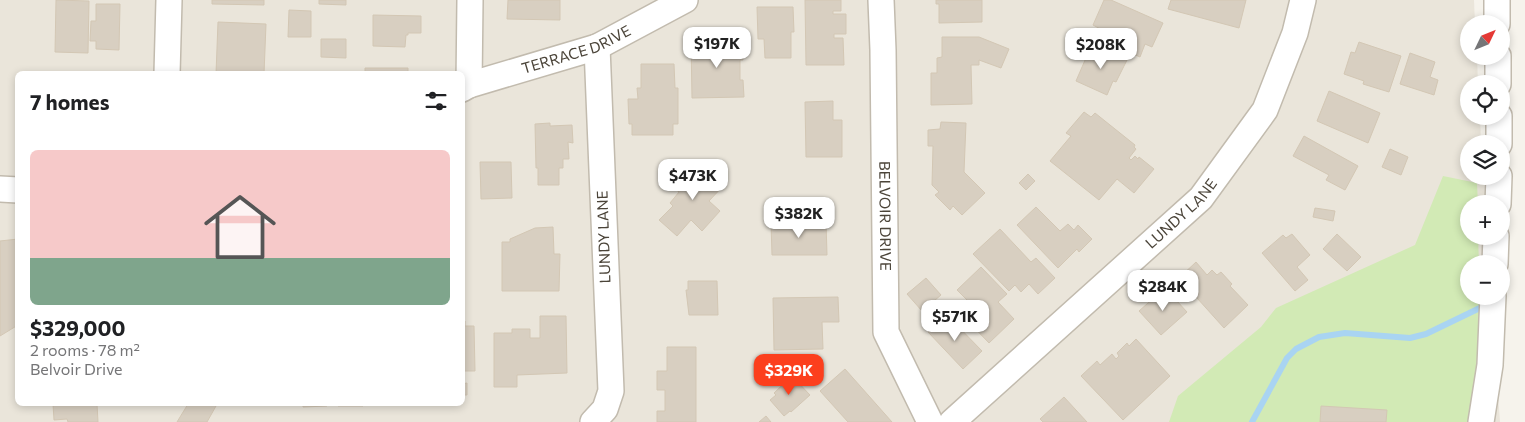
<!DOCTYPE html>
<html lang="en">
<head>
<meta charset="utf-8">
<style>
	:root { --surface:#fff; --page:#f6f6f6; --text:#202124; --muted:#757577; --accent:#fc3f1d }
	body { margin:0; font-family:Commissioner,sans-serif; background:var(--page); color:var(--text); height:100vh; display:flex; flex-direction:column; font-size:19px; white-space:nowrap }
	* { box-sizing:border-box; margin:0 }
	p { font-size:16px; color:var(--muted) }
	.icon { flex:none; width:28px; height:28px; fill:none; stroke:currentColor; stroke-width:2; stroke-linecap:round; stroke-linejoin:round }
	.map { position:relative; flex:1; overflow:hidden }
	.details { position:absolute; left:15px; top:71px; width:450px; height:335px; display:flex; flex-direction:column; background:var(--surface); border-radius:8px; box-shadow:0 2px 8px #0003 }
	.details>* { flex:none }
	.needle { width:32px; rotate:47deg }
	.fabs { position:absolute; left:1460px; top:15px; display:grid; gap:10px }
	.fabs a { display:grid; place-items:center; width:50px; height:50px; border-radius:50%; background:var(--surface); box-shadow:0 2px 8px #0003; font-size:25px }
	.price { position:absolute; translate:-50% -42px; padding:0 11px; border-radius:10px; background:#fff; color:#222; font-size:16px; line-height:32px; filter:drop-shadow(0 1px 2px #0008) }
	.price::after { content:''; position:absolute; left:50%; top:30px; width:15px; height:11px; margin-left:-8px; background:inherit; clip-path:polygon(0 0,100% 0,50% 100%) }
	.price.current { background:var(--accent); color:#fff }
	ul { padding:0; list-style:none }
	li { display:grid; align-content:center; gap:10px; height:265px; padding:0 15px }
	li span { display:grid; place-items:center; height:155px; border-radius:8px; color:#555 }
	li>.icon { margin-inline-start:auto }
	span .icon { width:90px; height:90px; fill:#fffc; stroke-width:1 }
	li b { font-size:21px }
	h2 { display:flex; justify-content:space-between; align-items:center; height:60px; padding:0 15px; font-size:21px }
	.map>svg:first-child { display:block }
	.residential { fill:#eae5da; fill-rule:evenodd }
	.green { fill:#d2eab5 }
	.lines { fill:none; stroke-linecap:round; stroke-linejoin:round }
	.stream { stroke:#a9d4f2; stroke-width:6 }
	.building { fill:#d8cfc1; stroke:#d3c7b4 }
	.minor-casing { stroke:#c2bbae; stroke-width:28 }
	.minor { stroke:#fff; stroke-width:25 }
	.labels { text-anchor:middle; stroke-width:5; stroke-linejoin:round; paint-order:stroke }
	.street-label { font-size:15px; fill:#4b4439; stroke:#fff }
</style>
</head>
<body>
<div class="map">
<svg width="1525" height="422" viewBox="0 0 1525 422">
	<rect width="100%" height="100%" fill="#f6f3ec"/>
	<!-- residential -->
	<path class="residential" d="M0 0H1474L1475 24H1469V56H1477L1478 84H1469V116H1480L1481 144H1469V176H1484L1485 204H1469V236H1488L1489 264H1469V296H1491L1500 422H0ZM18 74H462V404H18Z"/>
	<!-- green -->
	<path class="green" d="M1443 176 1477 183 1478 204H1469V236H1478L1479 264H1469V296H1480L1481 361 1470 422H1169L1178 396 1261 327 1276 308 1415 245Z"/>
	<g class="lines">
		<!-- stream -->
		<path class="stream" d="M1252 422 1287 358 1296 349 1319 337 1345 333 1410 338 1426 334 1486 305"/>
	</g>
	<!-- building -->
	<path class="building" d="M56 0 89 1 88 53 55 52Z
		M212 0H264V5L212 4Z
		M319 0H346V5L319 4Z
		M508 0H560V20L507 19Z
		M805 0H841V11H833V14H846V34H834V38H843L844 65H806Z
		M936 0H982V22L939 23V4H936Z
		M1104 0H1111L1163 23 1152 47 1145 44 1140 57 1103 40 1106 32 1093 25Z
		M1171 0H1246L1239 28 1168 9Z
		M96 4H120L119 50 96 49V41H90L91 21H96Z
		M757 7H793L794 32H791V58H765L764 39H758Z
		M289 10 311 11V37H288Z
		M373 15 421 16V33H408V35H406L405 47 373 46Z
		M218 22 266 24 264 74H216Z
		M714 36H735V46H742L743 60H740V80H743L744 97 692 98 691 41H714Z
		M942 37H979L1009 49 1001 68 979 60V65H971L972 104 931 105V73H937V58L942 57Z
		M321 39H346V58L321 57Z
		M1359 42 1401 56 1389 92 1363 84 1364 81 1344 74 1351 52 1355 53Z
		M1092 44 1127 60 1116 82 1113 81 1107 95 1076 81Z
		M1410 53 1435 62 1430 77 1438 80 1434 95 1400 84Z
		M641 64H674L675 88H678V124H673V135H632V124H629L628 99H638L637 88H641Z
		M365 68H408V74H365Z
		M1329 91 1380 113 1368 143 1317 121Z
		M833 101V120H842V157H806L805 102Z
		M1084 112 1091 117 1095 113 1135 145 1134 147 1136 149 1129 158 1131 160 1135 156 1138 159 1139 157 1154 169 1134 193 1117 179 1099 200 1050 161 1071 136 1066 133Z
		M941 122 966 123 964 172 985 193 962 215 953 206 950 210 935 195 939 192 932 185 933 146H928V130L940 129Z
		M550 123V126L572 125 573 143 568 142 569 159H563V168H559V185H538V168H536L535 124Z
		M1304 136 1358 166 1345 190 1326 180 1329 175 1293 156Z
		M1390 149 1408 157 1401 175 1382 167Z
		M480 162H511L512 198 481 199Z
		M694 165 703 173 707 169 724 185 709 201 720 211 702 231 691 220 677 236 659 220 673 206 670 203 679 192 673 187Z
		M1028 174 1035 181 1026 190 1019 183Z
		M1036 207 1060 231 1068 224 1074 230 1078 225 1092 239 1079 252 1077 249 1058 268 1017 225Z
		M1315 208 1335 211 1333 221 1313 217Z
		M826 222 827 255H772L771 223Z
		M553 227 554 254H560L559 291H502V242H510V239L535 228Z
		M1000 229 1031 262 1036 258 1055 278 1038 294 1029 284 1021 292 1015 285 1009 291 973 254Z
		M1292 234 1310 255 1297 267 1308 280 1295 291 1262 253 1283 235 1286 238Z
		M1337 234 1361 257 1347 271 1323 249Z
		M18 239V325L0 336V241Z
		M1196 262 1207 275 1212 270 1217 275 1221 272 1232 284 1230 286 1248 305 1224 328 1179 278Z
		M981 267 1007 294 998 302 1014 319 989 343 963 316 973 306 957 290Z
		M926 278 941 295 922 311 907 294Z
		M688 281H717L718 315H689L686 290H688Z
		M1165 288 1187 312 1161 335 1139 311Z
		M838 297 839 322H822L823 349 774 350 773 298Z
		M947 315 982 351 963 369 928 332Z
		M540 316H566L567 373 517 375V387H494V333H512V329H530V338H540Z
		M462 321H465V326H474L475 371H462Z
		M1136 339 1170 376 1123 420 1081 376 1097 361 1100 365 1112 354 1116 359 1119 356 1117 353 1127 343 1129 346Z
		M667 347H696V422H657V411H665V390H657V371H667Z
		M845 369 892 422H848L820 391Z
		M792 376 810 395 791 412 790 411 784 416 770 400 776 395 774 393Z
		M467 383V395H462V384Z
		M1064 397 1087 422H1043L1040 419Z
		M53 404H97L98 422H68L67 419 54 420Z
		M188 404H212L216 406 207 422H177Z
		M303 404H327V406L303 407Z
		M338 404H363V406H338Z
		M1321 406 1387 410 1386 422H1320Z
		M766 416 771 422H759Z"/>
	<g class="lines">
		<defs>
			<g id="minor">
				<path id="s1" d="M881 0 883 50 886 332 930 422"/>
				<path d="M1497 0V24"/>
				<path d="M1498 56V84"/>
				<path d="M167 74 169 0"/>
				<path d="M469 85 470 0"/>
				<path id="s2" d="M462 89 469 85 597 47 685 0"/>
				<path d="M1499 116V144"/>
				<path d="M0 189 18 190"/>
				<path d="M1498 204 1499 176"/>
				<path d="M1495 264 1496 236"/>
				<path d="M593 422 605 409 611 391 597 47"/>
				<path id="s3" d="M952 422 1201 198 1265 110 1295 33 1303 0"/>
				<path d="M1481 422 1490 365 1493 296"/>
			</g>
		</defs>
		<!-- minor casing -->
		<use href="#minor" class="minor-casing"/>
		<!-- minor -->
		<use href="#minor" class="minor"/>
	</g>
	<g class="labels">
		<!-- street labels -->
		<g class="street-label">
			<text dy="5" stroke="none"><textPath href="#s2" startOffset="121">TERRACE DRIVE</textPath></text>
			<text dy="5" stroke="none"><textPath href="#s3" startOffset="310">LUNDY LANE</textPath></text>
			<text dy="5" stroke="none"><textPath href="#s1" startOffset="216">BELVOIR DRIVE</textPath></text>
			<text transform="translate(604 237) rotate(-92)" y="5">LUNDY LANE</text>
		</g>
	</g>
</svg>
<div class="fabs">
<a><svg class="needle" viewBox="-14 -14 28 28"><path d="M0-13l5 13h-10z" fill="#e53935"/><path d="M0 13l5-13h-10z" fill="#757577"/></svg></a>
<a><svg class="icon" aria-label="locate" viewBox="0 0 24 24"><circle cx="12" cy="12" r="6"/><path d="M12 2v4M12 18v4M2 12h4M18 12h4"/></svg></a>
<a><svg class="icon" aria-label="layers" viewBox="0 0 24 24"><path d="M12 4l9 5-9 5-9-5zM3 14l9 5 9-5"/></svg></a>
<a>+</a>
<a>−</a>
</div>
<b class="price" style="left:717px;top:69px">$197K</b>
<b class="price" style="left:1101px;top:70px">$208K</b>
<b class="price" style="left:693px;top:201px">$473K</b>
<b class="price" style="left:799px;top:239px">$382K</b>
<b class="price" style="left:1163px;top:312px">$284K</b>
<b class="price" style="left:955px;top:342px">$571K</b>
<b class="price current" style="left:789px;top:396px">$329K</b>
<section class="details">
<h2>7 homes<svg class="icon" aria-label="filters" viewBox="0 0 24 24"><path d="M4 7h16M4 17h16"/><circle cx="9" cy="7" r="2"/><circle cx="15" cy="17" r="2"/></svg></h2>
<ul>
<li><span style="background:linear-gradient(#f6c9c9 70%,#7fa58c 0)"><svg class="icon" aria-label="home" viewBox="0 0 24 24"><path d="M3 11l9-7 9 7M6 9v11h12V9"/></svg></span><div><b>$329,000</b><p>2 rooms · 78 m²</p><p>Belvoir Drive</p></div></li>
</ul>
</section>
</div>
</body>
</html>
